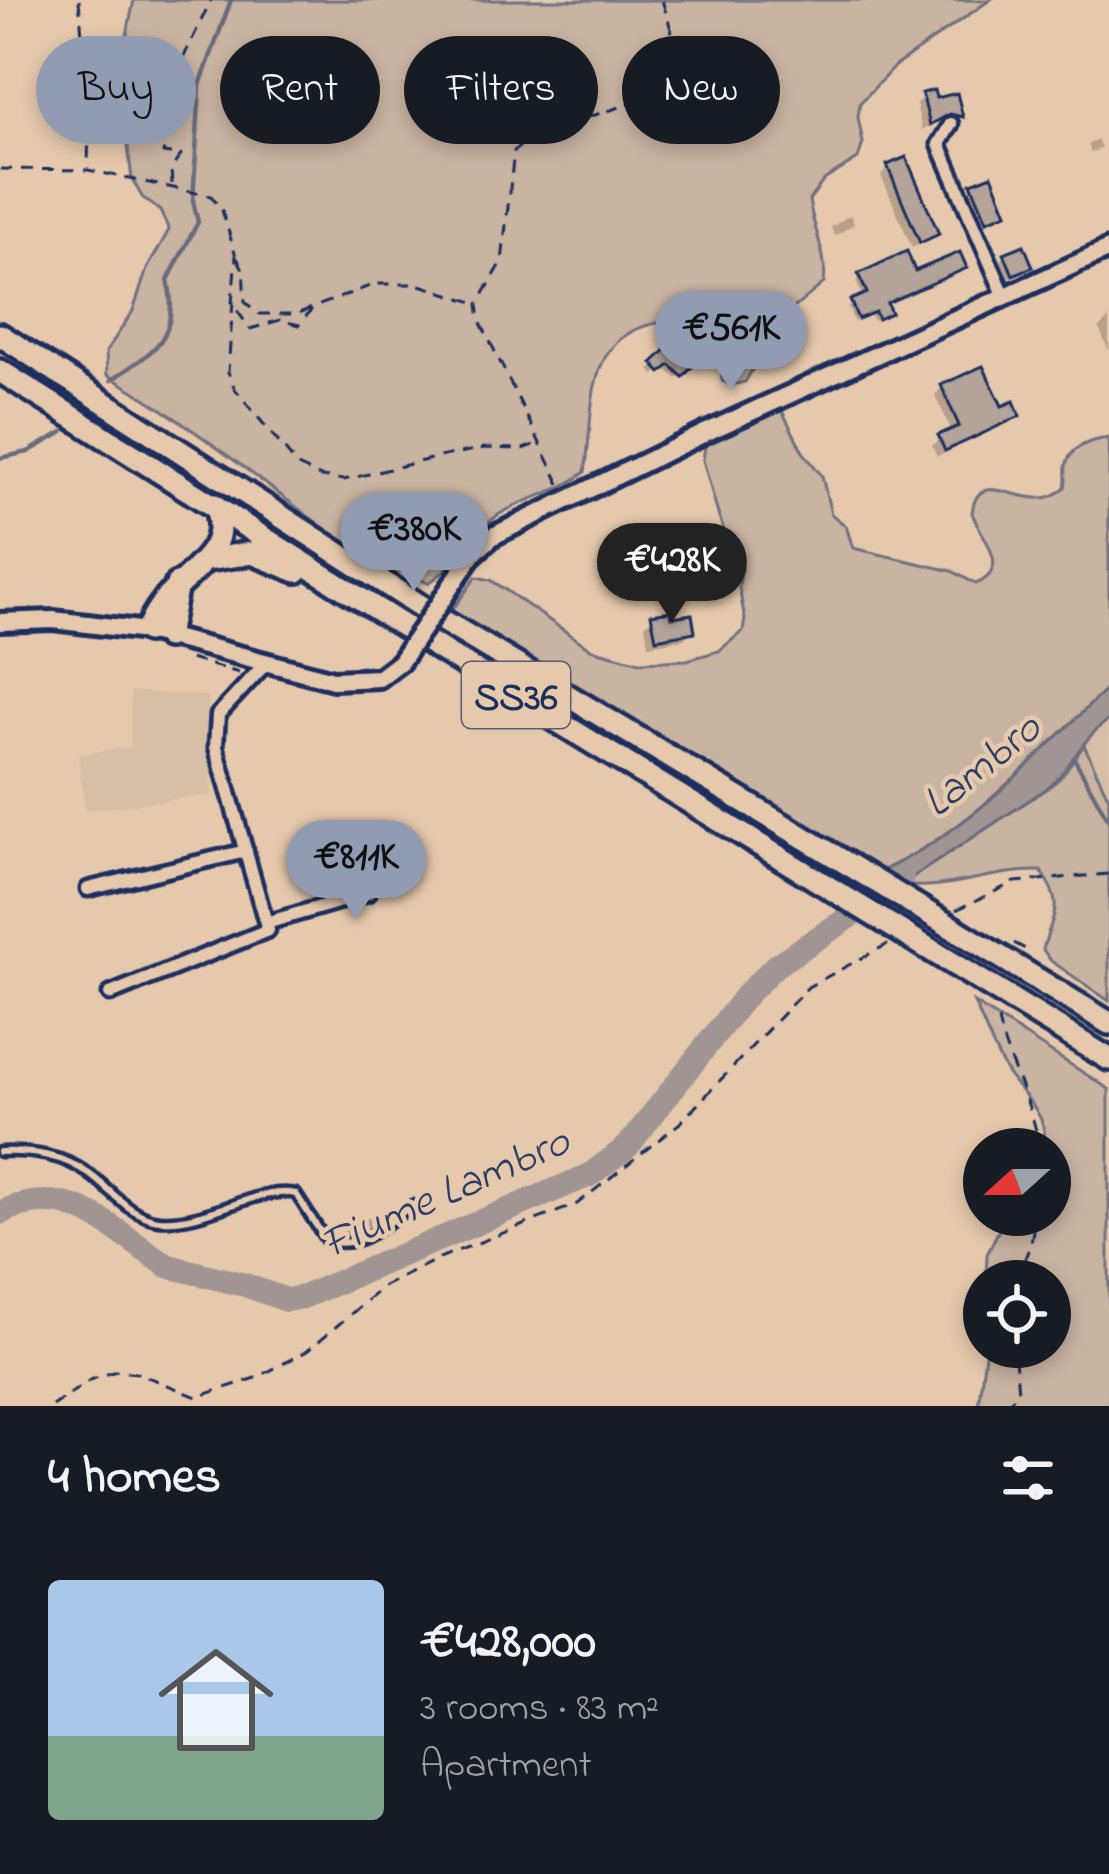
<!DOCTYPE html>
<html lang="en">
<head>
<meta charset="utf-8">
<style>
	:root { --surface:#171b24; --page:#242831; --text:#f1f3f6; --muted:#9ea1a6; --line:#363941; --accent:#919bb2 }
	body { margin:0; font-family:"Indie Flower",sans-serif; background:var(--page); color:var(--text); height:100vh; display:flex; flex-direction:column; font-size:45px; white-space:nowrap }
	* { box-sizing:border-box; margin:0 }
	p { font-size:39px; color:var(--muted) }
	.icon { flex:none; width:66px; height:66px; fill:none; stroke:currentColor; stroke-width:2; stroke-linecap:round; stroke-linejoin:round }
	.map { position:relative; height:1406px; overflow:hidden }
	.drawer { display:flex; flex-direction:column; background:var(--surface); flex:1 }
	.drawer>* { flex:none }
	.top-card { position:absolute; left:36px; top:36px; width:1038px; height:108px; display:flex; gap:24px }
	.needle { width:78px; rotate:249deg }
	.tools { position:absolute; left:963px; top:1128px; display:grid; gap:24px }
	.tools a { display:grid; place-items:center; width:108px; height:108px; border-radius:50%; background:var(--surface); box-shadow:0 6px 18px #0003; font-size:60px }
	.price { position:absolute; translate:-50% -102px; padding:0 27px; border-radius:42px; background:var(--accent); color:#111; font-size:39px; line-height:78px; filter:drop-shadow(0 3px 6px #0008) }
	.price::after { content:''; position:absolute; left:50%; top:72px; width:36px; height:27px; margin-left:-18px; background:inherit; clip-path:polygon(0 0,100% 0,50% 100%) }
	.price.on { background:#222; color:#fff }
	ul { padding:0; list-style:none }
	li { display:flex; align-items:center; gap:36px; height:300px; padding:0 48px }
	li+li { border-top:3px solid var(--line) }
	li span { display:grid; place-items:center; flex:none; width:336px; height:240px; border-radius:12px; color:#555 }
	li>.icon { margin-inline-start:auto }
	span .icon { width:144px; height:144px; fill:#fffc; stroke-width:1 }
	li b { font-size:51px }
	h2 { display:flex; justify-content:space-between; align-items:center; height:144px; padding:0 48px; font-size:51px }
	.chip { padding:0 42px; border-radius:54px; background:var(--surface); box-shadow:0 6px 18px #0003; font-size:42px; line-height:108px }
	.chip.on { background:var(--accent); color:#111 }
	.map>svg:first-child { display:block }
	.built { fill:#d7bea7 }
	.green { fill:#c9b3a1; stroke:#727180; stroke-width:3 }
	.water { fill:#a09592; stroke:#6b6c7d; stroke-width:3 }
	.shadow { fill:#0003 }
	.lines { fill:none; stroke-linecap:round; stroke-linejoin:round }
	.stream { stroke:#6b6c7d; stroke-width:4.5 }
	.river { stroke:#a09592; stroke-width:24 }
	.building { fill:#b3a399; stroke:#1b2f5e; stroke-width:3 }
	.lane-casing { stroke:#1b2f5e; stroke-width:15 }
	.street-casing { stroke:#1b2f5e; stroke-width:21 }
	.secondary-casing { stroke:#1b2f5e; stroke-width:26 }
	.highway-casing { stroke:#1b2f5e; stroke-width:30 }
	.path { stroke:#1b2f5e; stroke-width:3; stroke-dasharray:12 9; stroke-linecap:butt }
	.lane { stroke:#e6c9ad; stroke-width:6 }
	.street { stroke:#e6c9ad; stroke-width:12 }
	.secondary { stroke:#e6c9ad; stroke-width:16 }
	.highway { stroke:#e6c9ad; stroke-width:21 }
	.secondary-bridge-casing { stroke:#1b2f5e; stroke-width:26; stroke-linecap:butt }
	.highway-bridge-casing { stroke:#1b2f5e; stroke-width:30; stroke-linecap:butt }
	.secondary-bridge { stroke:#e6c9ad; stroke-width:16 }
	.highway-bridge { stroke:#e6c9ad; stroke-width:21 }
	.labels { text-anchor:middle; stroke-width:9; stroke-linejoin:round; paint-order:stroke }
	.shield { fill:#e6c9ad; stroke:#585d76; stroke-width:3 }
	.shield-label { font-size:39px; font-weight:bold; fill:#1b2f5e }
	.water-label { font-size:45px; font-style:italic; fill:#2f3e66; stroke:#e6c9ad }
</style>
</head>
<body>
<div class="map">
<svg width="1109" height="1406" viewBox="0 0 1109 1406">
	<rect width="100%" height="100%" fill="#e6c9ad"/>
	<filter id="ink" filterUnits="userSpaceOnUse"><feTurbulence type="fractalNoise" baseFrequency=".00833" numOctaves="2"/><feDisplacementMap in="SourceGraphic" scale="24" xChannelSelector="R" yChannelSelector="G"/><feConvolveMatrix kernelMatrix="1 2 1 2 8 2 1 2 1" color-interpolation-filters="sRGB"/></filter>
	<g filter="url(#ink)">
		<!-- built -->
		<path class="built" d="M131 691 208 696 212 795 85 810 78 754 131 747Z
			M1109 720V797L1084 745 1096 729Z"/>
		<!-- green -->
		<path class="green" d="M134 0H990L895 66 860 103 858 117 863 143 858 159 824 180 809 200C813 228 828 256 824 283L783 317 745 382 731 385 722 381 720 345C699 327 680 318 652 324 581 341 595 415 585 472 562 492 527 497 498 515 470 534 456 567 428 583 394 567 358 554 328 531 256 477 185 420 107 375L106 352 133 311 147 269 169 230 160 211 142 197 132 179 119 74Z
			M777 401 803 452 822 476 831 514 846 526 853 548 952 571 976 584C1014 568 980 536 972 513 978 458 1033 522 1065 487 1067 480 1065 473 1066 466 1070 446 1092 440 1109 438V687C1031 759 979 825 880 872L451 612 476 577 491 580 591 649 640 662 687 660 719 651 743 631 745 619 739 588 741 571 719 518 703 460 707 432Z
			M1084 745 1109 798V1001L1051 961 1043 950C1052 913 1066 908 1041 871 994 869 945 892 901 885L1046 789 1060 778Z
			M974 1003 1109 1089V1406H978L986 1347H1050V1281H986L987 1254 1006 1215H1050V1149H1044C1050 1110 1019 1096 1003 1066 992 1046 984 1024 974 1003Z"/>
		<!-- water -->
		<path class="water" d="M1109 687V720C1082 737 1071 769 1046 789L901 885 880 872C979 825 1031 759 1109 687Z"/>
		<!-- shadow -->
		<path class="shadow" d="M924 96 934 101 960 116 953 123 940 120 922 130 916 103Z
			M1098 140 1101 148 1091 153 1088 144Z
			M888 168 936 234 912 248 881 175Z
			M973 186 1004 212 980 227 966 193Z
			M850 215 854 224 835 236 831 227Z
			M1006 255 1030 267 1008 278 1001 260Z
			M964 268 885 304 883 316 873 321 871 315 854 322 848 307 863 298 856 281 860 277 914 275Z
			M1109 318V352L1099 328Z
			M672 348 684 360 700 354 677 379 664 367 655 375 650 370Z
			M942 387 1000 410 1017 415 1009 423 937 456 932 445 952 432 935 395Z
			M630 558 645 575 625 593 610 577Z
			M653 617 670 621 692 631 684 639 649 645 645 625Z
			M373 1216 371 1225 345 1237 343 1229 347 1225Z"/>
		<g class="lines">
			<!-- stream -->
			<path class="stream" d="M111 380C155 351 180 338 168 280L198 222 193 201 200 85 231 0
				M0 458 28 452 63 432
				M1074 758 1109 821"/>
			<!-- river -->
			<path class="river" d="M0 1213C71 1179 112 1231 168 1266L245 1285 286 1300 303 1297 590 1175 628 1146 746 995 775 966 862 909 902 876"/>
		</g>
		<!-- building -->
		<path class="building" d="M934 90 936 98 957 93 963 117 950 114 930 125 922 93Z
			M906 157 939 234 920 243 887 165Z
			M992 175 1007 213 987 221 971 183Z
			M1024 245 1033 267 1013 275 1004 253Z
			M907 251 915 271 960 252 967 268 887 303 891 313 878 319 875 312 858 319 850 300 867 293 858 274Z
			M672 344 684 356 694 345 704 354 683 377 670 365 661 373 652 363Z
			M983 366 1002 406 1014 401 1020 416 945 451 938 435 959 426 941 385Z
			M630 554 649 575 631 591 612 570Z
			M671 611 672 617 692 614 695 632 656 639 651 614Z"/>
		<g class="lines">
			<defs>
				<path id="lane" d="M0 1152C32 1151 63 1155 89 1174 112 1190 130 1217 159 1220 207 1224 259 1185 296 1194L325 1239C359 1253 386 1224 412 1205"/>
				<path id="street" d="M951 124 939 144 1005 297
					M88 889 246 851
					M266 923 368 893 361 865
					M110 994 268 930 216 747 218 715 266 663"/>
				<path id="secondary" d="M472 555 493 536 707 432 1109 249
					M0 622 53 620 147 631 333 680 379 678 400 662"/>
				<path id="highway" d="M0 335 445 622 833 855
					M0 371 443 651 820 882
					M206 560 252 553 297 571
					M147 631C166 574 237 564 215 505
					M167 637 177 584
					M1045 984 1109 1023
					M1032 1012 1109 1059"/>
			</defs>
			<!-- lane casing -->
			<use href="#lane" class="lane-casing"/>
			<!-- street casing -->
			<use href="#street" class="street-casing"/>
			<!-- secondary casing -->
			<use href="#secondary" class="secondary-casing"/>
			<!-- highway casing -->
			<use href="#highway" class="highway-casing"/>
			<!-- path -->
			<path class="path" d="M79 0 89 117 88 168
				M0 169 88 170 211 196 222 210 236 256 232 303 250 329 280 320 299 325 312 309
				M172 184 171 169 181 155 163 153 178 69 211 0
				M237 258 243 269 245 302 259 314H296L375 284H417L477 303
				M233 301 228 372 235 389 298 466 321 477 344 480 439 457 485 448 523 449 540 443
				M560 484 480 321 478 304 502 262 514 151C521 146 529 138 537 134 571 117 667 104 683 68L662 0
				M190 659 239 673
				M956 910 1015 882 1109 874
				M1014 943 1027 950
				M998 1020C1007 1066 1034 1102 1039 1149
				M1017 1281 1031 1242 1036 1215
				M52 1406 90 1380 116 1371 138 1373 197 1397 256 1378 307 1351 384 1286 442 1257 577 1204 680 1123 808 987 888 944
				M1006 1406 1018 1392 1014 1347"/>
			<!-- lane -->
			<use href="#lane" class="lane"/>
			<!-- street -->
			<use href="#street" class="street"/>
			<!-- secondary -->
			<use href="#secondary" class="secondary"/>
			<!-- highway -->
			<use href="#highway" class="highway"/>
			<defs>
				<path id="secondary-bridge" d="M400 662 472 555"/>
				<path id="highway-bridge" d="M833 855 1045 984
					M820 882 1032 1012"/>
			</defs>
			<!-- secondary-bridge casing -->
			<use href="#secondary-bridge" class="secondary-bridge-casing"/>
			<!-- highway-bridge casing -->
			<use href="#highway-bridge" class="highway-bridge-casing"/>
			<!-- secondary-bridge -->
			<use href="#secondary-bridge" class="secondary-bridge"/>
			<!-- highway-bridge -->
			<use href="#highway-bridge" class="highway-bridge"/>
		</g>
	</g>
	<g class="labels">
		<!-- shield labels -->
		<rect class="shield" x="462" y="662" width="108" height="66" rx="9"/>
		<g class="shield-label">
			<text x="516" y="709">SS36</text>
		</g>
		<!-- water labels -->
		<g class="water-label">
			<text transform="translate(980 763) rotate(-39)" y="16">Lambro</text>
			<text transform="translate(444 1190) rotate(-24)" y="16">Fiume Lambro</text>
		</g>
	</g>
</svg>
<div class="tools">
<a><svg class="needle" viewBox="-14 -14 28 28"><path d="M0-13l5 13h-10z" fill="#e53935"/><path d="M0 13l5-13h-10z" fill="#9ea1a6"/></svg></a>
<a><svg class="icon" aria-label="locate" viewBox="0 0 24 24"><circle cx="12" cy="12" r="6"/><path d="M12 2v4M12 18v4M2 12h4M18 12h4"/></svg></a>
</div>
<b class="price" style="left:731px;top:393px">€561K</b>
<b class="price" style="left:414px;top:594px">€380K</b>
<b class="price on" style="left:672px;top:625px">€428K</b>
<b class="price" style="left:356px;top:922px">€811K</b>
<div class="top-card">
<a class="chip on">Buy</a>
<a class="chip">Rent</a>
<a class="chip">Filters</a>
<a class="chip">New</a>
</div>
</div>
<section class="drawer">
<h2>4 homes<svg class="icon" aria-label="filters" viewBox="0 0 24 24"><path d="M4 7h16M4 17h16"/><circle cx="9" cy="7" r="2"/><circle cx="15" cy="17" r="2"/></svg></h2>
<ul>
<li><span style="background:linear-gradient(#a9c7e8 65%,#7fa58c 0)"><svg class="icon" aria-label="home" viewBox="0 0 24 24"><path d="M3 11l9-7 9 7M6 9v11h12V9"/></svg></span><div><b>€428,000</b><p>3 rooms · 83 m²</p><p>Apartment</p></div></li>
</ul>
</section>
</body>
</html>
